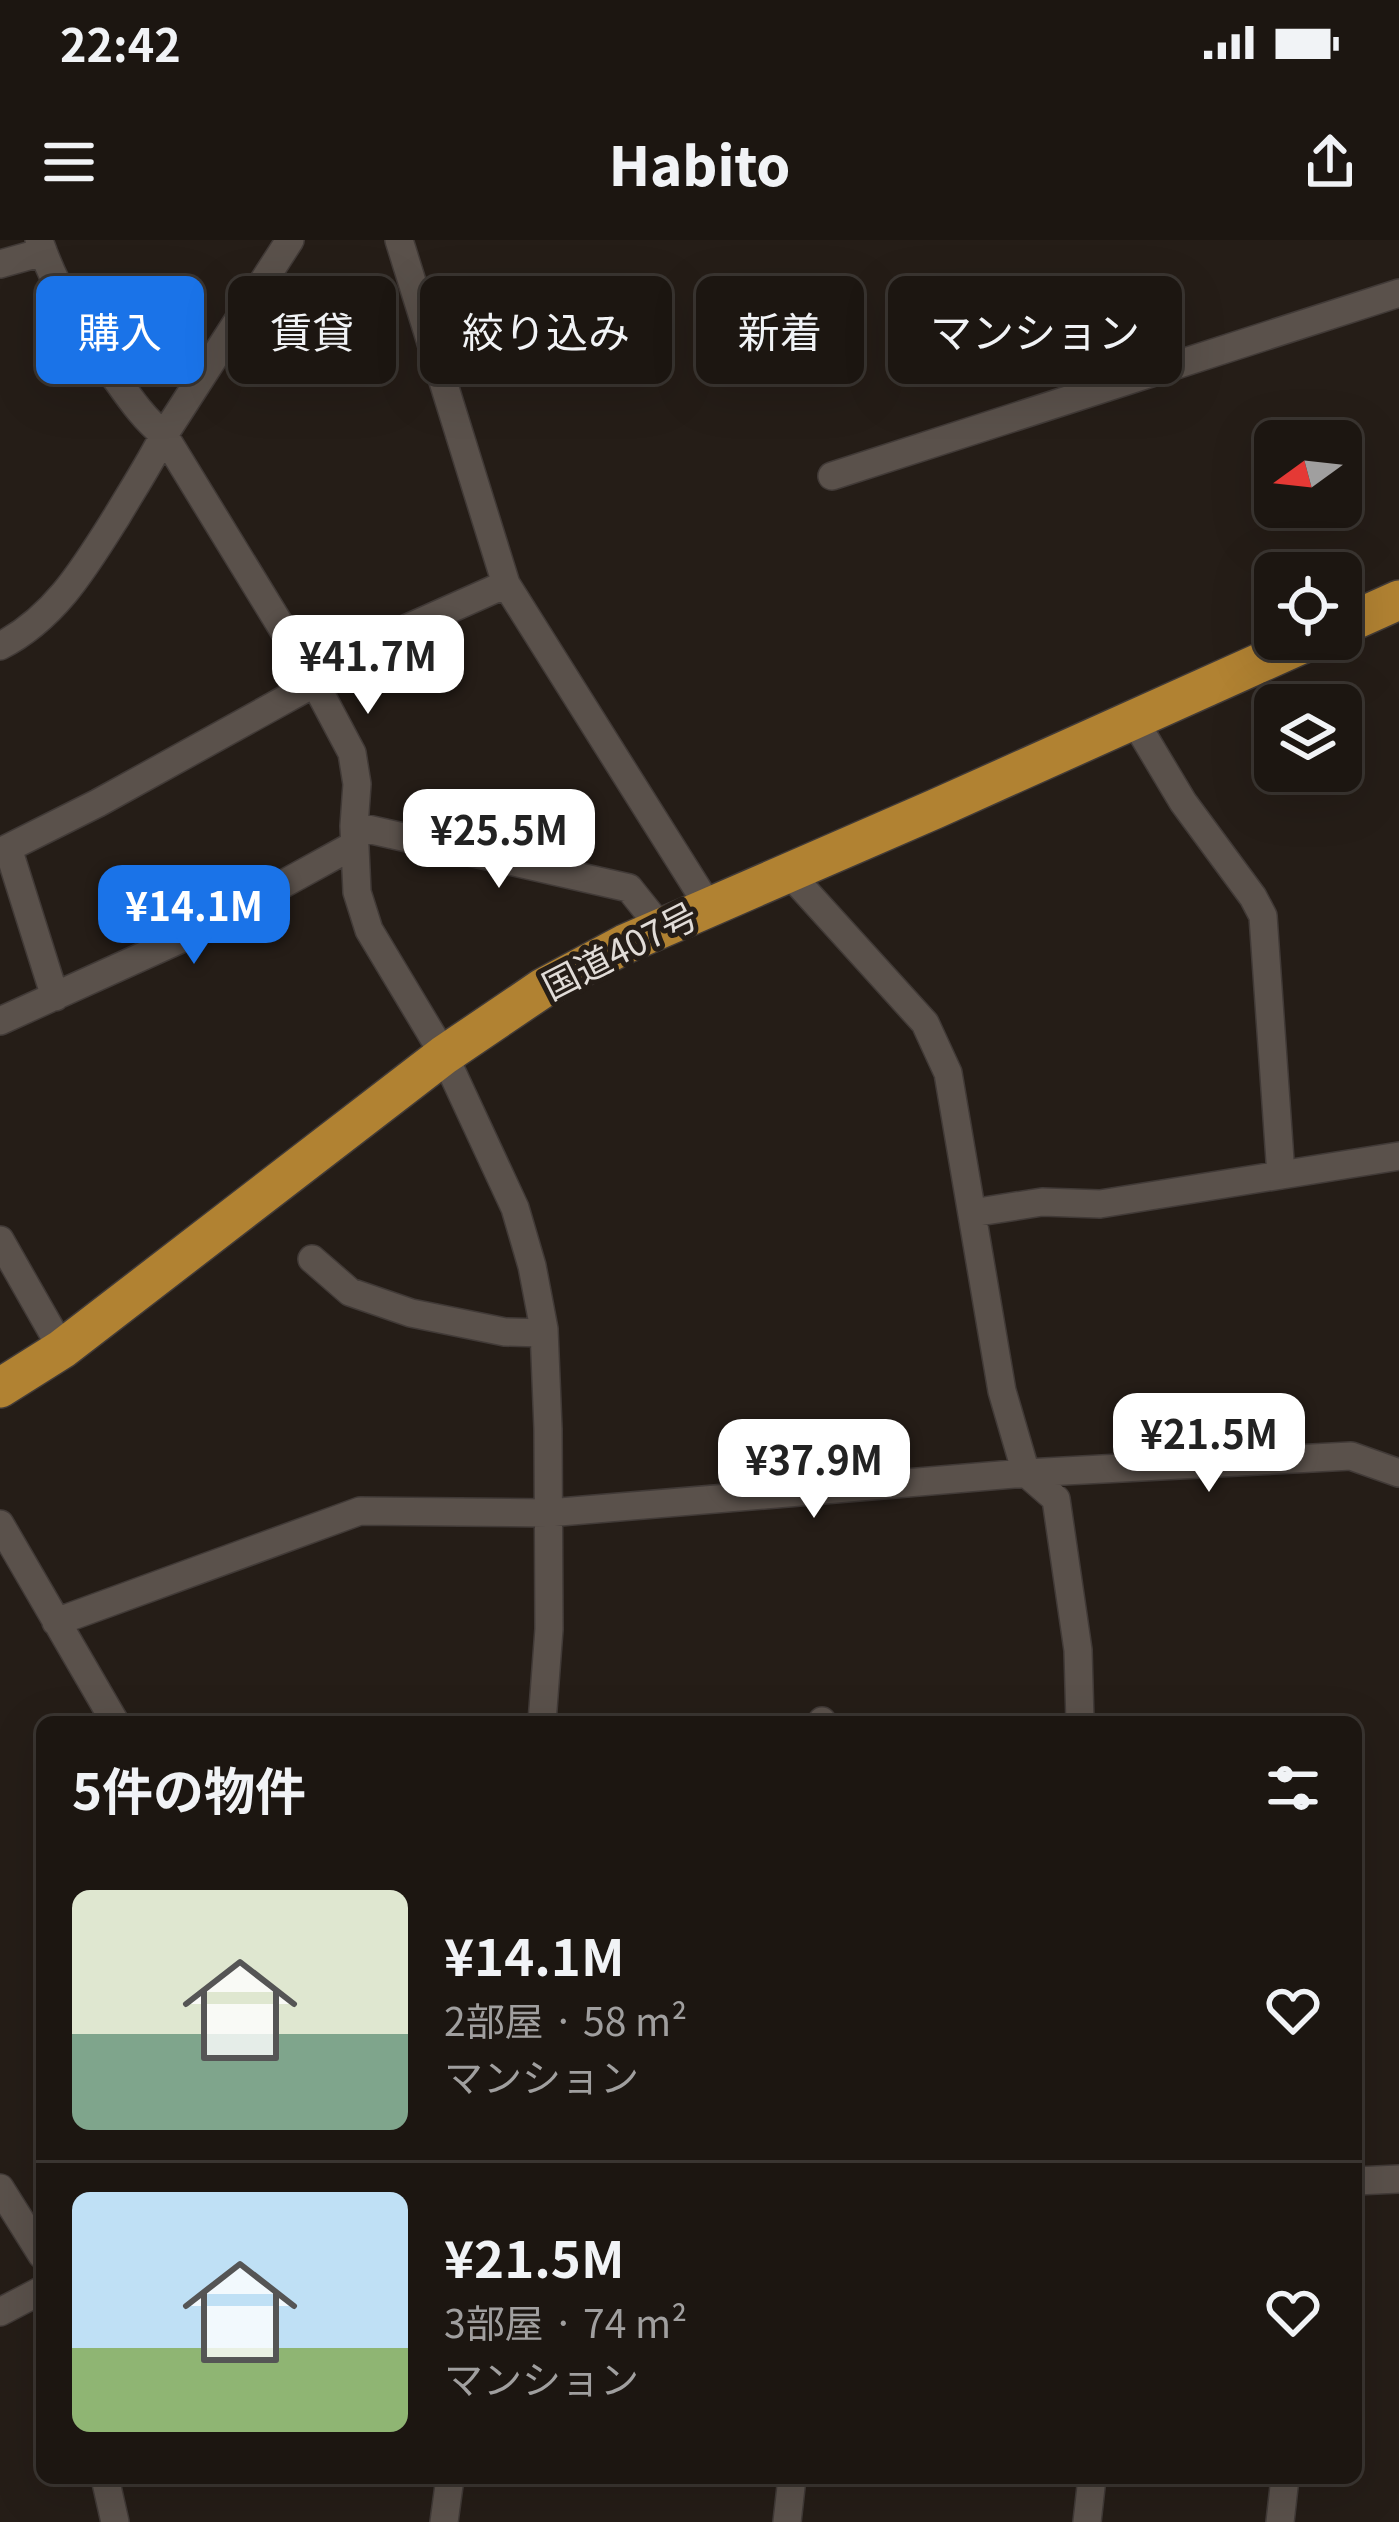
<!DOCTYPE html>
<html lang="ja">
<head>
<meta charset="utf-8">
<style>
	:root { --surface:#1c1611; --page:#251f1a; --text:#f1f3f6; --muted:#a09f9f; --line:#3a3531; --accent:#1a73e8 }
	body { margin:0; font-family:Georgia,"Noto Sans JP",serif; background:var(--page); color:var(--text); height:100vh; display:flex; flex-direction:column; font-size:45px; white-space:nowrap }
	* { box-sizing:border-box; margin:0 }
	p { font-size:39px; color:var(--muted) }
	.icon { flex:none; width:66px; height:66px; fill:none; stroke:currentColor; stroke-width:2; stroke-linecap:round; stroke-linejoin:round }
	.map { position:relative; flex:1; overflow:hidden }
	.drawer { position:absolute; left:36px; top:1476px; width:1326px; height:768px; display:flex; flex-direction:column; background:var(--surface); border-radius:18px; box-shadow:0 12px 48px #0002,0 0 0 3px var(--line) }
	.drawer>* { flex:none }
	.hud { position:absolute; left:36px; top:36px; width:1329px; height:108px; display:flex; gap:24px }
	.needle { width:78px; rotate:255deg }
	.buttons { position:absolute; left:1254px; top:180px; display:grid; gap:24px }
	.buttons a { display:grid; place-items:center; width:108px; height:108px; border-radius:18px; background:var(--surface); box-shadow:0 12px 48px #0002,0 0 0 3px var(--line); font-size:60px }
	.price { position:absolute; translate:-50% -102px; padding:0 27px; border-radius:24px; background:#fff; color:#222; font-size:39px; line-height:78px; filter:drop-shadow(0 3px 6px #0008) }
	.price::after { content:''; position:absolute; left:50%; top:72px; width:36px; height:27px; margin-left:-18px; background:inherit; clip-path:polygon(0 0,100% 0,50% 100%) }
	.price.on { background:var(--accent); color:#fff }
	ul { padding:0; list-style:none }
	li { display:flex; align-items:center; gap:36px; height:300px; padding:0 36px }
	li+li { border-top:3px solid var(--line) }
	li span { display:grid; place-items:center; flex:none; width:336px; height:240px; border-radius:18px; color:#555 }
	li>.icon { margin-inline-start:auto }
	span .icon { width:144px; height:144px; fill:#fffc; stroke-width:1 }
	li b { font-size:51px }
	h2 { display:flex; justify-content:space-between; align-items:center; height:144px; padding:0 36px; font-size:51px }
	.pill { padding:0 42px; border-radius:18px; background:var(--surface); box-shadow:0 12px 48px #0002,0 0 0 3px var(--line); font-size:42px; line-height:108px }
	.pill.on { background:var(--accent); color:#fff }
	.status { display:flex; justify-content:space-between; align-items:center; height:84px; padding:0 60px; background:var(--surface); direction:ltr }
	.status svg { height:33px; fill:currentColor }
	header { display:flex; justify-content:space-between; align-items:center; height:156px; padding:0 36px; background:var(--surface); font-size:54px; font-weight:800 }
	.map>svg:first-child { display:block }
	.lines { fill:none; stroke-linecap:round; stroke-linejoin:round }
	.minor-casing { stroke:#413a37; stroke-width:30 }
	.highway-casing { stroke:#413a37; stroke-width:42 }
	.minor { stroke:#5a514b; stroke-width:27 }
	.highway { stroke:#b18232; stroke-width:39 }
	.labels { text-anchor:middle; stroke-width:10; stroke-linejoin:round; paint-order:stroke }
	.street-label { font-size:36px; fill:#e1dcd8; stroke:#251d17 }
</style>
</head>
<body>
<div class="status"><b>22:42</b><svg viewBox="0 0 49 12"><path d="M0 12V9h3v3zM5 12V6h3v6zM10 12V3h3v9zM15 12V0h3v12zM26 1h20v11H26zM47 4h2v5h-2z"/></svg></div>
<header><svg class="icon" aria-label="menu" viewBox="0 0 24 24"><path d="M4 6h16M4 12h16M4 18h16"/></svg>Habito<svg class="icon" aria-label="share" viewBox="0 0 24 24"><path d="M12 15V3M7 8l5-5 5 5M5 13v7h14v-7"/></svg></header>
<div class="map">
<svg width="1399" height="2282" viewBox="0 0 1399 2282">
	<rect width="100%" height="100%" fill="#251d17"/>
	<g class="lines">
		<defs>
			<path id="minor" d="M39 0C56 51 83 92 114 136 129 157 143 178 164 195L309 432 352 513 357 544 354 586 357 652 369 690 444 815 515 968 532 1026 544 1089 548 1189 549 1389 542 1482
				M399 0 506 344 709 667
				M0 24 43 12
				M832 236 1399 53
				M0 406C55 378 85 327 117 276 133 249 150 223 164 195L290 0
				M309 432 506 344
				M1134 480 1183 562 1253 657 1263 676 1281 935
				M354 586 629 648 661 688
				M8 608 55 757
				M0 612 98 563 315 443
				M788 632 925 783 948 833 1002 1151 1026 1233 1056 1259 1078 1410 1080 1482
				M0 781 194 693 354 605
				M972 973 1042 962 1100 964 1399 916
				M0 1000 62 1109
				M312 1019 350 1052 411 1073 505 1092 544 1093
				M0 1284 115 1482
				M56 1382 360 1271 548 1273 1026 1233 1351 1216 1399 1233
				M822 1481V1482
				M1356 1941 1399 1939
				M0 1948 42 2015
				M0 2072 42 2050
				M105 2238 115 2282
				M444 2282 450 2238
				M787 2282 792 2238
				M1087 2282 1092 2238
				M1280 2282 1285 2238"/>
			<path id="highway" d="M1341 386 1399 360
				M0 1148 62 1109 444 815 543 748 625 704 935 569 1313 399"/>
		</defs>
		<!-- minor casing -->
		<use href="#minor" class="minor-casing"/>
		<!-- highway casing -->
		<use href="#highway" class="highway-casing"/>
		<!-- minor -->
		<use href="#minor" class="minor"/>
		<!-- highway -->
		<use href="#highway" class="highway"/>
	</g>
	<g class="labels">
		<!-- street labels -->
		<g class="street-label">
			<text transform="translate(620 711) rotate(-27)" y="13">国道407号</text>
		</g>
	</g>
</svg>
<div class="buttons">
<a><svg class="needle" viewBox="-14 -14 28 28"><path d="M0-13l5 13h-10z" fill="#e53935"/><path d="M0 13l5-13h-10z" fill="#a09f9f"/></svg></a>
<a><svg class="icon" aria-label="locate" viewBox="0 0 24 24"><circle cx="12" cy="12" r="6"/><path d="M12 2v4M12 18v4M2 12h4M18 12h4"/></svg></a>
<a><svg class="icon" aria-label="layers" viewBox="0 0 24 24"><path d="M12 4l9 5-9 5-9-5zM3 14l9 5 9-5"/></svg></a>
</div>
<b class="price" style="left:368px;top:477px">¥41.7M</b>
<b class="price" style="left:499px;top:651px">¥25.5M</b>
<b class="price on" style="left:194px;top:727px">¥14.1M</b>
<b class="price" style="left:1209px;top:1255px">¥21.5M</b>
<b class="price" style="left:814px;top:1281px">¥37.9M</b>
<div class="hud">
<a class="pill on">購入</a>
<a class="pill">賃貸</a>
<a class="pill">絞り込み</a>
<a class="pill">新着</a>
<a class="pill">マンション</a>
</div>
<section class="drawer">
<h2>5件の物件<svg class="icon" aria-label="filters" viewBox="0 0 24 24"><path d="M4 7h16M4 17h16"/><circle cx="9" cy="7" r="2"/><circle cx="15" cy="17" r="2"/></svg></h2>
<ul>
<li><span style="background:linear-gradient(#dfe7d0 60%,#7fa58c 0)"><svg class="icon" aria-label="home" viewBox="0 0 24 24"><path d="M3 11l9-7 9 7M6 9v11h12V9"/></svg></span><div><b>¥14.1M</b><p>2部屋 · 58 m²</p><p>マンション</p></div><svg class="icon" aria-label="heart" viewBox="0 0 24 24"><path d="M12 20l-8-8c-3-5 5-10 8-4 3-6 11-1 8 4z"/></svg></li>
<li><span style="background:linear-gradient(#bfe0f5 65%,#8fb573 0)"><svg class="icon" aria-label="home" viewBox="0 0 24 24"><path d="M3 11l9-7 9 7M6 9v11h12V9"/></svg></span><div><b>¥21.5M</b><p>3部屋 · 74 m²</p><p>マンション</p></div><svg class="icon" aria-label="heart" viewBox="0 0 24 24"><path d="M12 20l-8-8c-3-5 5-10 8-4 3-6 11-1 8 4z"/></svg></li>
</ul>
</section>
</div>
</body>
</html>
